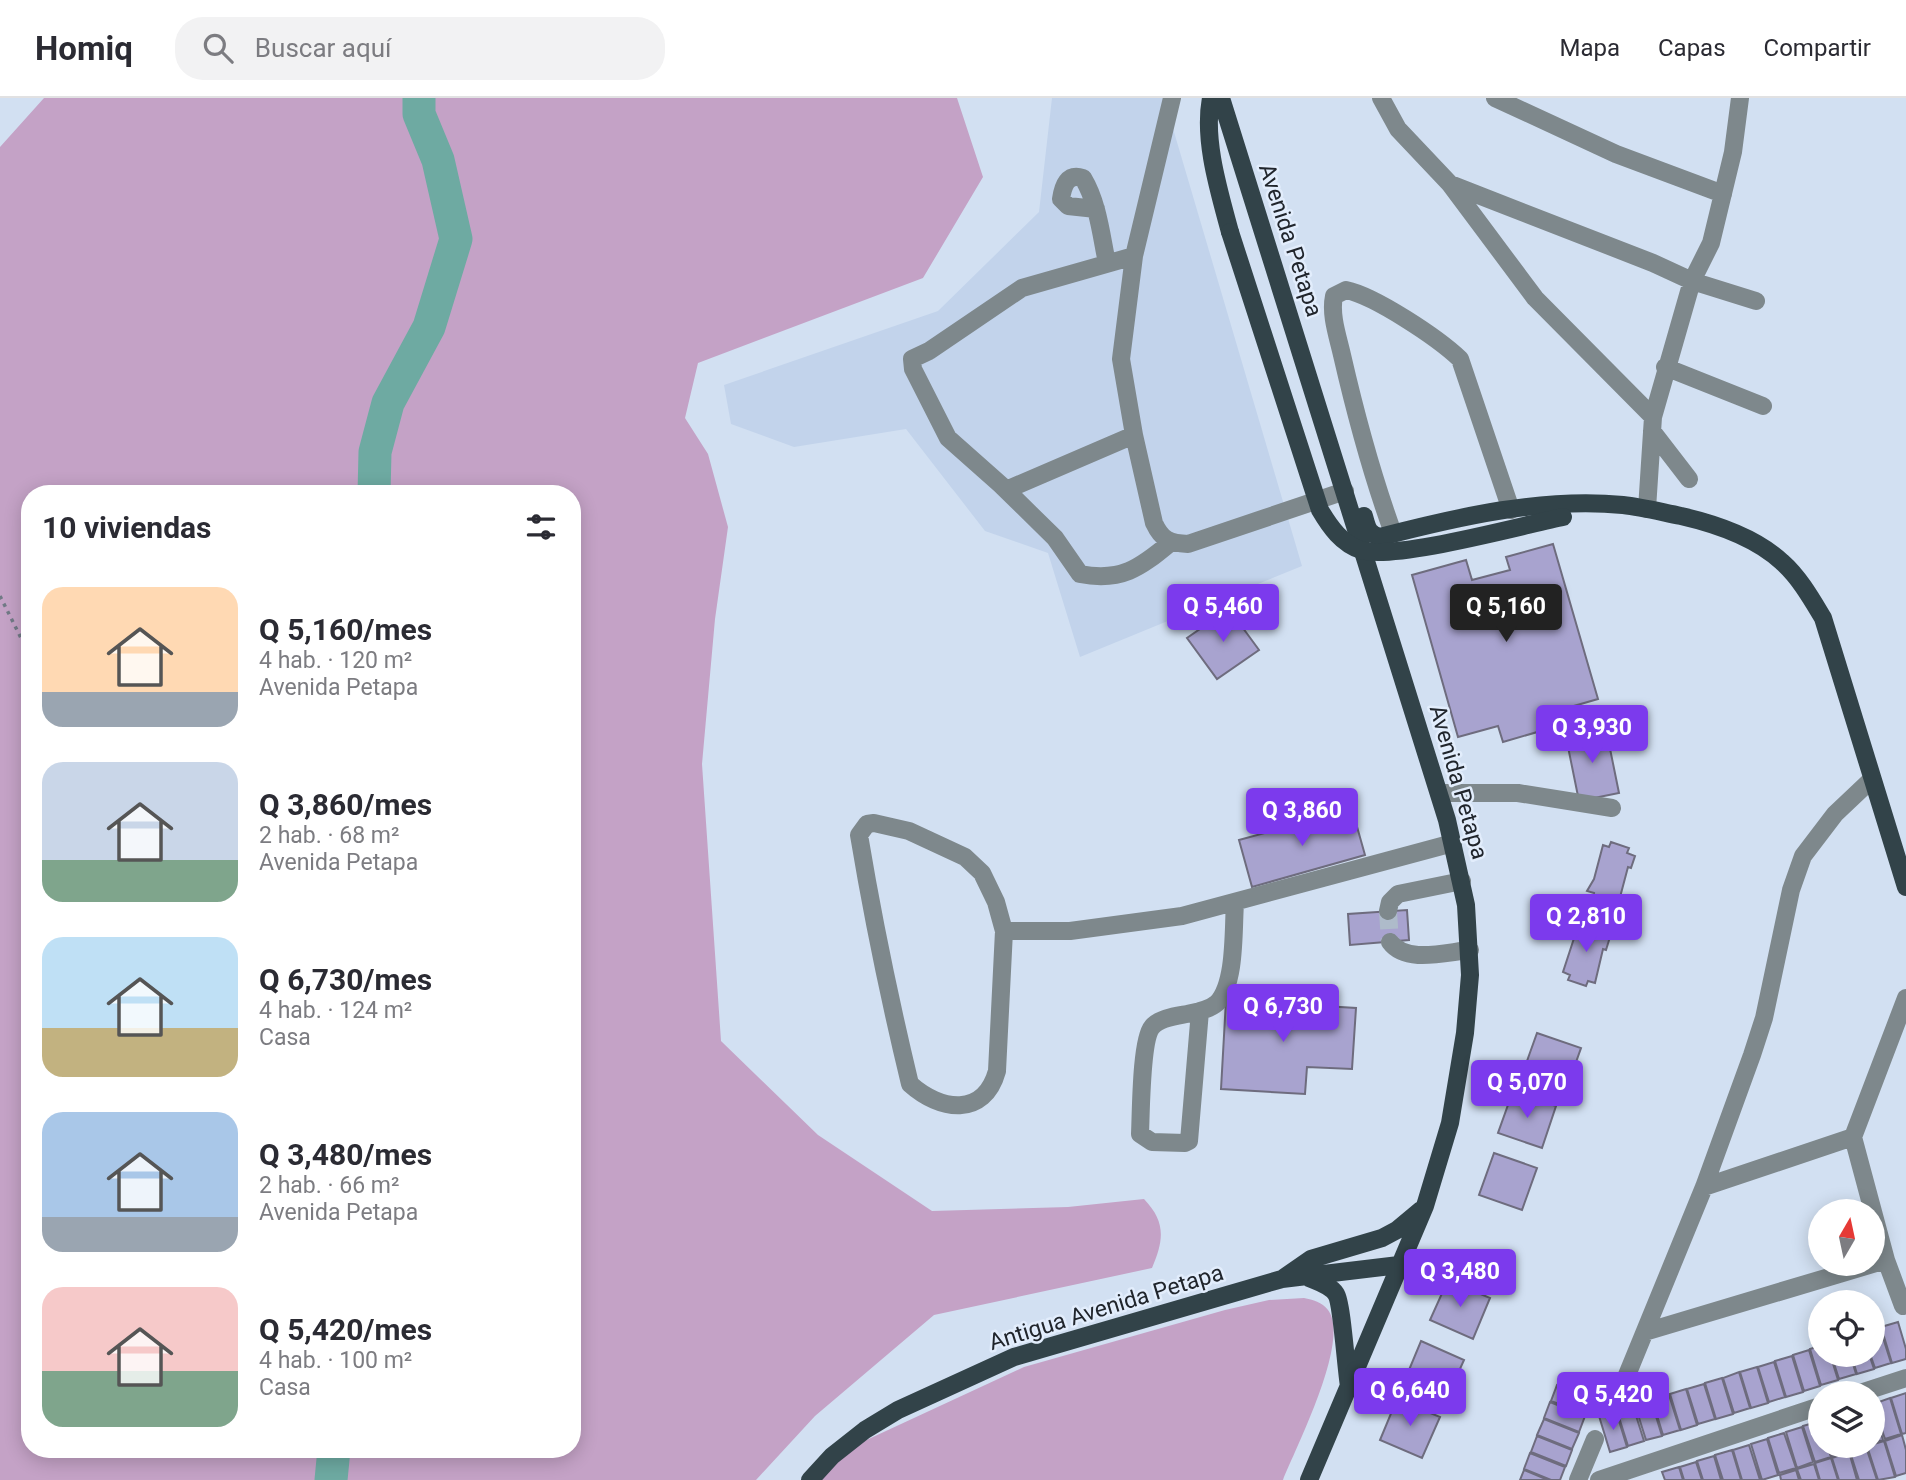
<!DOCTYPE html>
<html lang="es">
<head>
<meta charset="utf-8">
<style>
	:root { --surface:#fff; --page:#f2f2f3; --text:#2b2b33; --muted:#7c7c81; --line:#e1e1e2; --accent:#7c3aed }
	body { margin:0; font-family:Roboto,sans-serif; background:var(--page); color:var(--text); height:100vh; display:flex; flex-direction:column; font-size:26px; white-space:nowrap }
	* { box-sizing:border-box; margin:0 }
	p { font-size:23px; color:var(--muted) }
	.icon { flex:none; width:38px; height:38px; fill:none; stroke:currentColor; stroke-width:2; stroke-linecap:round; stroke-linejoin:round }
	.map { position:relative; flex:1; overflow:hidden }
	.side { position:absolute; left:21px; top:387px; width:560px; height:973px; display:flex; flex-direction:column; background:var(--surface); border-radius:28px; box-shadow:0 4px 18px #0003 }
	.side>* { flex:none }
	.needle { width:46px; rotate:9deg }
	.buttons { position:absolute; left:1808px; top:1101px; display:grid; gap:14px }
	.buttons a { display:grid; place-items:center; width:77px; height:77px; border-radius:50%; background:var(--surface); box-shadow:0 4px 18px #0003; font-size:35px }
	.price { position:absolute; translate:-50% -60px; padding:0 16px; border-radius:7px; background:var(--accent); color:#fff; font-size:23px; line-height:46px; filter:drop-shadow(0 2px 4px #0008) }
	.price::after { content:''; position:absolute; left:50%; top:42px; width:21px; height:16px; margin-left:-10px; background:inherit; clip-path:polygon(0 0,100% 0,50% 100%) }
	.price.selected { background:#222; color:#fff }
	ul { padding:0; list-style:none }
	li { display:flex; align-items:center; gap:21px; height:175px; padding:0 21px }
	li span { display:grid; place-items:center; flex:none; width:196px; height:140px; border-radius:21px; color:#555 }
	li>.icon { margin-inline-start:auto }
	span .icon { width:84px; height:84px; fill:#fffc; stroke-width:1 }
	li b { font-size:30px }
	h2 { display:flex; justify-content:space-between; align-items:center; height:84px; padding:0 21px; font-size:30px }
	header { display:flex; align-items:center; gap:42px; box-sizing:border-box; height:98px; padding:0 35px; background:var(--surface); border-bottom:2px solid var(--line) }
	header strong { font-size:33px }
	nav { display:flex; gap:38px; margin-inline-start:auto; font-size:24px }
	.search { width:490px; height:63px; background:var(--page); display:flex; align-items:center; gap:18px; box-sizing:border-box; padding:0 24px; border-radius:28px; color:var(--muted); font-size:26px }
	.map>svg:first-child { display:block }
	.built { fill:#c2d3eb }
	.forest { fill:#c4a2c6; fill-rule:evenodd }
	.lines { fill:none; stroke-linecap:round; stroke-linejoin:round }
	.river { stroke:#6eaaa2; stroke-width:33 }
	.building { fill:#a8a3cf; stroke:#6e6c7e; stroke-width:2 }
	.minor-tunnel { stroke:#aebbca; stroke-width:18; stroke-dasharray:18 9; stroke-linecap:butt }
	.path { stroke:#717a86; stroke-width:3.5; stroke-dasharray:3.5 5; stroke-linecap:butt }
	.minor { stroke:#7e888c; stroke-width:18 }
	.major { stroke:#324349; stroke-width:18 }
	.major-bridge { stroke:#324349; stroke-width:18 }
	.labels { text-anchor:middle; stroke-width:5; stroke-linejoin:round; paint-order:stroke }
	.street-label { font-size:23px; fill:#20252c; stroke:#e2edfc }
</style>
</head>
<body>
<header>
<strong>Homiq</strong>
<div class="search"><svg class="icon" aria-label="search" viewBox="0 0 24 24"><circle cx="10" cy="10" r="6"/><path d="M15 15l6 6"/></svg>Buscar aquí</div>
<nav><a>Mapa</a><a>Capas</a><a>Compartir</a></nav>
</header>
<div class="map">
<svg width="1906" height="1382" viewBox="0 0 1906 1382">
	<rect width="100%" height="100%" fill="#d2e0f2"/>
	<!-- built -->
	<path class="built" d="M1052 0H1164L1302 468 1080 559 1048 455 985 433 906 331 794 349 731 326 724 287 938 213 1039 114Z"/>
	<!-- forest -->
	<path class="forest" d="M44 0H957L983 79 923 180 698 265 685 320 708 356 728 429 715 521 702 666 721 943 818 1037 932 1113 1068 1109 1144 1101C1166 1124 1164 1142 1152 1170L934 1217 815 1318 756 1382H0V49ZM30 396H572V1351H30Z
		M1304 1200C1313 1202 1322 1204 1328 1212 1351 1242 1296 1349 1283 1382H810L832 1358 1024 1269 1225 1212 1269 1202Z"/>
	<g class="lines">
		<!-- river -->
		<path class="river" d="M374 396 375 354 388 305 429 229 456 141 438 62 419 16V0
			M331 1382 334 1351"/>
	</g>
	<!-- building -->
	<path class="building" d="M1553 446 1598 601 1553 614 1558 628 1503 644 1498 628 1458 639 1412 477 1466 462 1472 482 1510 472 1506 459Z
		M1229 511 1259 552 1217 581 1187 540Z
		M1606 631 1619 695 1579 703 1566 639Z
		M1352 711 1365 757 1252 789 1239 742Z
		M1611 744 1629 750 1627 755 1635 758 1631 770 1628 769 1619 803 1612 801 1610 806 1593 800 1594 795 1587 793 1594 781 1603 747 1609 749Z
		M1407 812 1409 842 1350 847 1348 816Z
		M1587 825 1604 831 1603 837 1610 839 1606 852 1603 851 1595 885 1588 883 1586 888 1568 882 1570 877 1563 874 1578 828 1585 831Z
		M1226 902 1356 910 1352 971 1307 969 1305 996 1221 991Z
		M1537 935 1581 950 1566 992 1522 977Z
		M1513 993 1556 1008 1542 1050 1498 1035Z
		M1494 1055 1537 1070 1522 1112 1479 1097Z
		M1448 1182 1490 1200 1473 1241 1430 1222Z
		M1898 1224 1906 1251V1261L1892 1265 1881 1229Z
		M1880 1230 1891 1265 1875 1270 1870 1256H1872V1232Z
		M1421 1243 1464 1262 1446 1302 1404 1284Z
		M1820 1248V1256H1830L1838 1282 1821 1287 1810 1251Z
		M1809 1252 1820 1288 1804 1293 1793 1257Z
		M1831 1256H1850L1856 1276 1839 1281Z
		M1851 1256H1869L1874 1271 1857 1276Z
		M1792 1258 1803 1294 1786 1299 1775 1263Z
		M1774 1264 1785 1299 1769 1304 1758 1269Z
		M1757 1269 1768 1305 1751 1310 1740 1274Z
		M1739 1274 1750 1310 1734 1315 1723 1280Z
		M1722 1280 1733 1316 1716 1321 1705 1285Z
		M1704 1286 1715 1321 1698 1326 1687 1291Z
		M1557 1287 1592 1300 1585 1316 1551 1303Z
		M1686 1291 1697 1327 1681 1332 1670 1296Z
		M1906 1295V1335L1902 1336 1891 1300Z
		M1669 1297 1680 1332 1663 1337 1652 1301Z
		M1890 1300 1901 1336 1885 1341 1873 1306Z
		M1397 1301 1440 1319 1422 1360 1380 1342Z
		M1651 1302 1662 1338 1646 1342 1635 1307Z
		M1550 1304 1585 1318 1579 1334 1544 1320Z
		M1872 1307 1883 1342 1872 1345Z
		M1633 1308 1644 1343 1628 1348 1617 1313Z
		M1616 1313 1627 1349 1610 1354 1599 1318Z
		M1544 1321 1579 1335 1572 1351 1537 1337Z
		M1820 1323V1348H1827L1831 1359 1815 1364 1803 1328Z
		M1802 1329 1813 1364 1797 1370 1786 1334Z
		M1784 1335 1796 1370 1779 1375 1768 1340Z
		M1902 1337 1906 1352V1375L1896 1378 1885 1343Z
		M1537 1338 1572 1352 1566 1368 1531 1354Z
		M1767 1341 1778 1377 1762 1382 1751 1346Z
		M1884 1343 1895 1379 1878 1382 1867 1348Z
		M1749 1347 1760 1382H1742L1733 1352Z
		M1828 1348H1846L1848 1353 1832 1358Z
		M1866 1349 1877 1382H1859L1850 1354Z
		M1732 1352 1741 1382H1723L1715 1357Z
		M1849 1354 1857 1382H1839L1832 1360Z
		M1530 1355 1565 1369 1560 1382H1551L1524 1371Z
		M1714 1358 1721 1382H1703L1697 1363Z
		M1831 1360 1838 1382H1820L1815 1365Z
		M1696 1364 1702 1382H1684L1680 1369Z
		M1814 1366 1819 1382H1801L1797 1371Z
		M1679 1369 1683 1382H1665L1662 1374Z
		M1524 1372 1548 1382H1520Z
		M1796 1372 1799 1382H1781L1780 1377Z"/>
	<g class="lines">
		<!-- minor-tunnel -->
		<path class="minor-tunnel" d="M1388 813 1390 844"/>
		<!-- path -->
		<path class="path" d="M0 498 30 558"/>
		<!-- minor -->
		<path class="minor" d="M1172 0 1134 158 1121 261 1134 337 1154 425C1162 442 1169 445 1188 446L1345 393
			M1381 0 1398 31 1450 86 1535 200 1653 319
			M1495 0 1616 56 1723 96
			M1450 86 1653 165 1692 183 1756 203
			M1096 111 1068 108 1061 101C1063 88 1067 75 1083 80 1098 105 1101 136 1107 165
			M1134 158 1022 190 929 253 912 261 913 271 948 340 1001 387 1055 440 1080 476C1121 484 1140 470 1170 445
			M1665 269 1763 308
			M1652 333 1689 381
			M1006 392 1134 337
			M1647 411 1653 319 1692 183 1711 145 1733 54 1740 0
			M1393 435C1372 377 1356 318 1342 257 1338 239 1330 217 1334 198L1346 192C1375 198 1438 240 1460 261L1511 412
			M1439 695H1518L1612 710
			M874 725 909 733 965 759 982 775 996 804 1004 833 997 973C984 1020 940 1013 910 986 890 903 873 821 859 737L867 726Z
			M1388 813 1390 804 1398 796 1462 783
			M1004 833H1070L1182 818 1453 745
			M1390 844C1406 866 1446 854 1470 852
			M1200 913 1189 1043 1185 1045 1152 1044 1140 1036C1141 1015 1141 942 1152 929 1159 920 1176 918 1187 916 1197 914 1209 912 1217 905 1236 885 1233 832 1235 805
			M1704 1089 1853 1039
			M1903 1208 1886 1162 1853 1039 1906 900
			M1645 1234 1886 1162
			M1860 1295 1906 1280
			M1618 1299 1704 1089 1752 957 1764 920 1791 792 1803 758 1835 716 1872 681
			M1578 1382 1595 1341
			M1599 1382 1820 1308"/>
		<!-- major -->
		<path class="major" d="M1211 0C1203 42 1219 93 1230 134
			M1221 0 1447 722 1466 807 1470 877 1465 935 1450 1025 1425 1108 1309 1382
			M1364 418C1367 429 1368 436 1380 439 1457 419 1543 399 1623 407 1642 409 1661 414 1681 418 1716 426 1755 439 1782 464 1799 479 1811 500 1823 520L1906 789
			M1285 1179 1311 1161 1382 1140 1397 1132 1421 1112
			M1309 1180C1318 1184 1330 1187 1336 1196 1342 1205 1346 1271 1349 1288
			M810 1382 832 1358 865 1332 898 1312 1014 1259 1282 1181 1399 1167"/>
		<!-- major-bridge -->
		<path class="major-bridge" d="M1230 134 1320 412C1330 429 1342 446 1361 452 1392 463 1524 427 1563 419"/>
	</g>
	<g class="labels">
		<!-- street labels -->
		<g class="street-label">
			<text transform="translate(1291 142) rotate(72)" y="8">Avenida Petapa</text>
			<text transform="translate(1459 684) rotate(74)" y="8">Avenida Petapa</text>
			<text transform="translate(1106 1209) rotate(-17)" y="8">Antigua Avenida Petapa</text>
		</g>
	</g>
</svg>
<div class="buttons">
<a><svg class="needle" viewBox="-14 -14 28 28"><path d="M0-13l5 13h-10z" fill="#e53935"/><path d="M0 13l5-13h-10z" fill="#7c7c81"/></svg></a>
<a><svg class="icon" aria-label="locate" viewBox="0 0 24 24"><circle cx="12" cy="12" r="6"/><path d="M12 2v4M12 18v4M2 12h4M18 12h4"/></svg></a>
<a><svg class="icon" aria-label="layers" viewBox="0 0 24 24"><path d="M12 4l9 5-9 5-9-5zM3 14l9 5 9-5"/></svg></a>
</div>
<b class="price" style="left:1223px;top:546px">Q 5,460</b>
<b class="price selected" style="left:1506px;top:546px">Q 5,160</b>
<b class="price" style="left:1592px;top:667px">Q 3,930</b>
<b class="price" style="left:1302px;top:750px">Q 3,860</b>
<b class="price" style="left:1586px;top:856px">Q 2,810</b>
<b class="price" style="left:1283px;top:946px">Q 6,730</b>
<b class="price" style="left:1527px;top:1022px">Q 5,070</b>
<b class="price" style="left:1460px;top:1211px">Q 3,480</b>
<b class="price" style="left:1410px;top:1330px">Q 6,640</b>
<b class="price" style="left:1613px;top:1334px">Q 5,420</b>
<section class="side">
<h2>10 viviendas<svg class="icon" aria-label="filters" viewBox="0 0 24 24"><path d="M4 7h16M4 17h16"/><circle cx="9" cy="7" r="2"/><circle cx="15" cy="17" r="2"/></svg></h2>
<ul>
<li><span style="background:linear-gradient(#ffd9b3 75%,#9aa5b1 0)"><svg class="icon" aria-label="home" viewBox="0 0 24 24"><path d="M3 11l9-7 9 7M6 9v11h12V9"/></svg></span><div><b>Q 5,160/mes</b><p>4 hab. · 120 m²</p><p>Avenida Petapa</p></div></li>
<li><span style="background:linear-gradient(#c9d6e8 70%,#7fa58c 0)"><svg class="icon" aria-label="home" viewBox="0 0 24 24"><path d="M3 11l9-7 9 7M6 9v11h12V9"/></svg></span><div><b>Q 3,860/mes</b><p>2 hab. · 68 m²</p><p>Avenida Petapa</p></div></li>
<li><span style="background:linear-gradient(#bfe0f5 65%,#c2b280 0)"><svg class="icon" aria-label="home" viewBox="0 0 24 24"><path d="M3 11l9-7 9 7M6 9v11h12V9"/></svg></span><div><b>Q 6,730/mes</b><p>4 hab. · 124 m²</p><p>Casa</p></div></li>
<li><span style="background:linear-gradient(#a9c7e8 75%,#9aa5b1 0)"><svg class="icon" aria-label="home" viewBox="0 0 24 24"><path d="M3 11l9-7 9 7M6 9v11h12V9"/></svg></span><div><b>Q 3,480/mes</b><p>2 hab. · 66 m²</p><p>Avenida Petapa</p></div></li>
<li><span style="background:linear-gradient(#f6c9c9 60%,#7fa58c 0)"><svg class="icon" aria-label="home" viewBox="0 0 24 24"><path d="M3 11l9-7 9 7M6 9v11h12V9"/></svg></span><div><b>Q 5,420/mes</b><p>4 hab. · 100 m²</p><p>Casa</p></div></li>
</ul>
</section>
</div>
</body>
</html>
